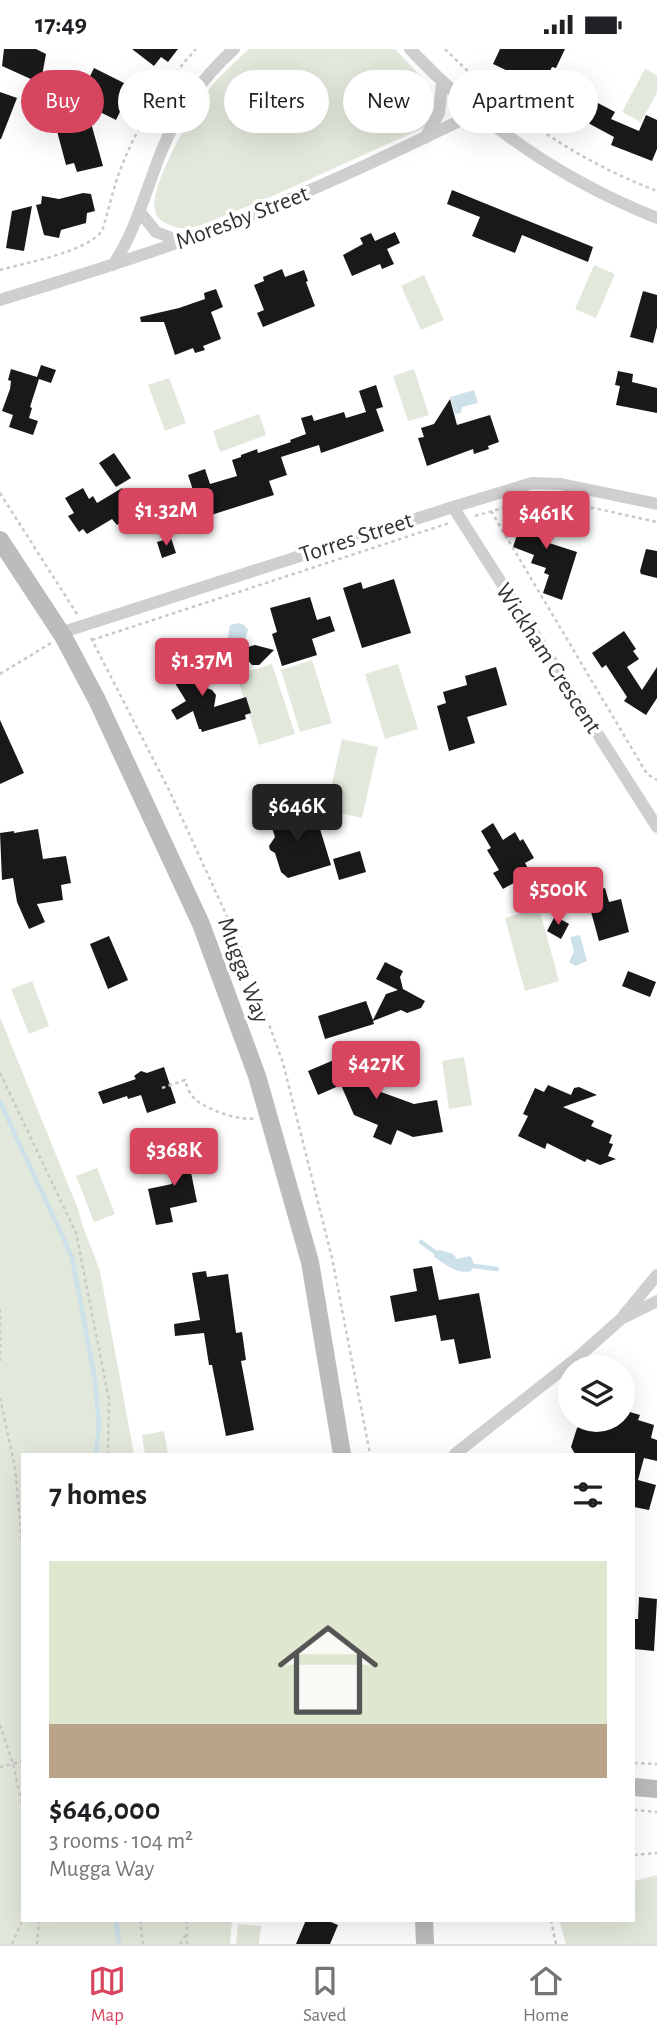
<!DOCTYPE html>
<html lang="en">
<head>
<meta charset="utf-8">
<style>
	:root { --surface:#fff; --page:#f6f6f6; --text:#202124; --muted:#757577; --line:#e0e0e0; --accent:#d7455f }
	body { margin:0; font-family:"Alegreya Sans",sans-serif; background:var(--page); color:var(--text); height:100vh; display:flex; flex-direction:column; font-size:26px; white-space:nowrap }
	* { box-sizing:border-box; margin:0 }
	p { font-size:23px; color:var(--muted) }
	.icon { flex:none; width:38px; height:38px; fill:none; stroke:currentColor; stroke-width:2; stroke-linecap:round; stroke-linejoin:round }
	.map { position:relative; flex:1; overflow:hidden }
	.side { position:absolute; left:21px; top:1404px; width:614px; height:469px; display:flex; flex-direction:column; background:var(--surface); border-radius:0px; box-shadow:0 7px 28px #0002 }
	.side>* { flex:none }
	.guide { position:absolute; left:21px; top:21px; width:616px; height:63px; display:flex; gap:14px }
	.tools { position:absolute; left:558px; top:1306px; display:grid; gap:14px }
	.tools a { display:grid; place-items:center; width:77px; height:77px; border-radius:50%; background:var(--surface); box-shadow:0 7px 28px #0002; font-size:35px }
	.price { position:absolute; translate:-50% -60px; padding:0 16px; border-radius:7px; background:var(--accent); color:#fff; font-size:23px; line-height:46px; filter:drop-shadow(0 2px 4px #0008) }
	.price::after { content:''; position:absolute; left:50%; top:42px; width:21px; height:16px; margin-left:-10px; background:inherit; clip-path:polygon(0 0,100% 0,50% 100%) }
	.price.active { background:#222; color:#fff }
	ul { padding:0; list-style:none }
	li { display:grid; align-content:center; gap:14px; height:371px; padding:0 28px }
	li span { display:grid; place-items:center; height:217px; border-radius:0px; color:#555 }
	li>.icon { margin-inline-start:auto }
	span .icon { width:126px; height:126px; fill:#fffc; stroke-width:1 }
	li b { font-size:30px }
	h2 { display:flex; justify-content:space-between; align-items:center; height:84px; padding:0 28px; font-size:30px }
	.pill { padding:0 24px; border-radius:32px; background:var(--surface); box-shadow:0 7px 28px #0002; font-size:24px; line-height:63px }
	.pill.active { background:var(--accent); color:#fff }
	.status { display:flex; justify-content:space-between; align-items:center; height:49px; padding:0 35px; background:var(--surface); direction:ltr }
	.status svg { height:19px; fill:currentColor }
	.menu { display:flex; justify-content:space-around; align-items:center; height:98px; border-top:2px solid var(--line); background:var(--surface); font-size:19px; color:var(--muted) }
	.menu a { display:grid; justify-items:center; gap:4px }
	.menu .active { color:var(--accent) }
	.map>svg:first-child { display:block }
	.green { fill:#e3e8dc }
	.water { fill:#cde1e9 }
	.lines { fill:none; stroke-linecap:round; stroke-linejoin:round }
	.stream { stroke:#cde1e9; stroke-width:4.5 }
	.building { fill:#191919 }
	.path { stroke:#c9c9c9; stroke-width:2.5; stroke-dasharray:3.5 3.5; stroke-linecap:butt }
	.street { stroke:#cfcfcf; stroke-width:12 }
	.secondary { stroke:#bcbcbc; stroke-width:18 }
	.labels { text-anchor:middle; stroke-width:7; stroke-linejoin:round; paint-order:stroke }
	.street-label { font-size:24px; fill:#323232; stroke:#fff }
</style>
</head>
<body>
<div class="status"><b>17:49</b><svg viewBox="0 0 49 12"><path d="M0 12V9h3v3zM5 12V6h3v6zM10 12V3h3v9zM15 12V0h3v12zM26 1h20v11H26zM47 4h2v5h-2z"/></svg></div>
<div class="map">
<svg width="657" height="1895" viewBox="0 0 657 1895">
	<rect width="100%" height="100%" fill="#fff"/>
	<!-- green -->
	<path class="green" d="M249 0H395L431 38C437 53 434 67 423 79L275 146 204 175C191 179 181 182 168 175 163 173 158 170 156 165 145 143 193 62 207 43 219 27 235 13 249 0Z
		M645 20 657 26V44L641 73 622 63Z
		M594 216 615 225 596 269 575 260Z
		M424 226 444 271 421 281 401 237Z
		M414 320 429 366 408 372 393 327Z
		M169 329 186 374 165 382 148 336Z
		M259 365 266 386 220 403 213 382Z
		M312 611 332 674 300 683 281 621Z
		M272 615 295 685 259 696 238 631 242 624Z
		M398 615 418 680 385 690 365 625Z
		M342 690 378 698 362 769 326 761Z
		M539 859 559 932 525 942 505 869Z
		M32 932 49 977 29 985 11 940Z
		M0 968 78 1160 82 1175 100 1222 134 1405H23V1871H232L230 1895H0Z
		M464 1008 472 1056 449 1060 442 1012Z
		M97 1119 115 1165 94 1173 76 1127Z
		M164 1382 168 1405H145L142 1386Z
		M657 1826V1895H566L559 1871H634V1832Z
		M238 1875 261 1877 259 1895H236Z"/>
	<!-- water -->
	<path class="water" d="M474 341 478 354 462 358 461 364 455 365 450 348Z
		M238 574 244 576 248 581 243 599 237 612 229 615 226 600 230 576Z
		M580 886 587 912 575 917 569 913 574 902 570 888Z
		M440 1201 453 1205 457 1210 470 1207C474 1213 475 1216 471 1222 457 1226 445 1215 434 1208L435 1203Z"/>
	<g class="lines">
		<!-- stream -->
		<path class="stream" d="M0 1053 72 1208 95 1331 99 1375 96 1405
			M421 1193 435 1203
			M474 1217 497 1220
			M116 1871 119 1895"/>
	</g>
	<!-- building -->
	<path class="building" d="M4 0H36L46 5 42 27 52 31 44 48 28 41 33 31 2 17Z
		M132 0H178L168 13 161 8 154 17Z
		M500 0H565L556 19 552 18 539 44 508 28 510 23 493 15Z
		M94 19 132 38 116 71 78 52Z
		M575 42 615 63 611 70 639 82 646 66 657 71V100L652 112 611 96 614 88 564 61Z
		M0 43 17 49 1 90H0Z
		M91 74 103 117 77 123 74 114 66 116 57 82Z
		M452 141 593 198 588 213 522 186 515 204 472 187 480 168 447 155Z
		M83 144 91 145 95 162 87 164 86 174 61 181 59 189 44 186 36 156 41 155 42 147 59 150Z
		M32 157 24 202 6 199 12 162Z
		M395 183 400 194 387 200 394 215 382 220 380 215 352 227 343 206 363 195 360 189 371 184 375 192Z
		M282 220 285 228 304 221 308 232 306 233 315 257 263 278 257 264 264 261 254 236 264 232 263 228Z
		M216 240 223 258 211 263 221 290 203 297 205 301 195 304 193 299 175 306 164 273H141L140 268 179 259 205 250 204 244Z
		M643 242 657 246V278L653 294 630 288Z
		M41 316 56 321 51 334 39 330 30 358 32 359 29 369 38 372 33 386 9 378 13 366 2 362 10 340 11 332 8 331 11 320 37 328Z
		M618 322 633 325 632 333 657 339V364L616 356 620 337 615 336Z
		M376 336 383 358 376 360 384 382 321 404 319 396 281 408 287 426 269 432 274 446 208 467 203 451 197 453 188 426 205 420 210 435 237 427 232 411 241 408V406L257 400 258 404 291 393 290 391 306 385 301 369 312 366 314 372 344 363 346 369 366 363 359 342Z
		M450 350 457 376 490 366 499 393 488 397 489 400 474 405 473 400 427 417 418 389 424 388 421 379 434 375Z
		M114 404 131 429 116 438 99 414Z
		M83 439 89 450 93 447 97 454 122 439 139 463 117 476 112 470 87 485 83 480 79 483 68 467 74 464 65 449Z
		M526 459 555 468 546 493 577 503 562 551 543 544 549 526 544 524 546 519 531 514 534 506 513 498Z
		M171 489 176 504 162 509 157 493Z
		M646 500 657 502V529L641 525 640 522Z
		M394 530 411 584 362 599 343 539 361 533 363 540Z
		M310 548 317 571 330 567 335 582 312 590 317 606 282 617 272 585 277 583 270 559Z
		M624 582 636 600 633 602 639 610 627 618 642 641 657 618V649L646 666 624 652 627 648 606 616 602 619 592 604Z
		M255 596 274 601 259 616H252L245 608 248 598Z
		M182 601 204 638 212 641 216 646 214 658 246 648 251 664 245 666 246 670 202 683 201 680H199L193 662 177 671 171 661 186 652 162 613Z
		M496 618 507 656 467 668 475 694 449 702 437 657 446 654 443 643 467 636 465 627Z
		M0 671 24 724 0 735Z
		M295 756 303 782 316 778 320 780 331 816 288 829 281 823 275 804 270 801 269 797 275 788 272 779 276 778 271 762Z
		M493 774 503 791 515 783 520 792 523 790 534 809 525 814 536 833 524 840 519 831 503 840 493 824 499 821 487 801 491 799 481 782Z
		M38 780 43 810 66 807 71 834 61 836 63 851 37 855 45 873 29 880 17 853 13 829 2 831 0 784 14 782V784Z
		M360 802 366 823 339 831 333 810Z
		M605 839 609 853 621 850 629 883 599 892 590 859 597 857 592 842Z
		M555 867 569 875 561 890 547 882Z
		M109 887 128 931 108 940 90 895Z
		M385 913 403 922 400 928 403 940 425 952 421 959 407 964 401 961 373 972 374 975 325 990 318 967 366 952 373 971 386 945 398 941 376 930Z
		M628 922 656 933 650 948 622 937Z
		M355 1002 370 1039 414 1055 437 1051 443 1083 413 1088 397 1081 391 1096 373 1088 378 1076 354 1066 341 1036 318 1046 308 1022Z
		M164 1018 176 1054 147 1064 141 1046 128 1050 127 1047 103 1055 98 1043 136 1030 134 1027 141 1022 147 1024Z
		M548 1036 571 1046 574 1039 579 1038 597 1046 563 1058 594 1072 591 1077 612 1086 609 1094 613 1095 608 1107 616 1110 600 1116 587 1110 585 1113 547 1094 545 1100 518 1087 528 1067 523 1065 535 1039 544 1043Z
		M186 1099 197 1153 170 1159 173 1173 156 1176 148 1140 172 1135 166 1103Z
		M432 1217 439 1251 479 1244 491 1309 459 1315 454 1290 441 1292 436 1266 395 1273 390 1247 417 1242 413 1220Z
		M206 1222 207 1228 228 1225 236 1284 242 1283 246 1311 241 1312 254 1381 226 1387 212 1316H209L204 1284 175 1287 174 1275 200 1271 192 1224Z
		M623 1361 640 1366 638 1371 654 1376 651 1389 657 1391V1412L644 1409 638 1431 656 1436 649 1461 634 1458V1405H575L571 1398 577 1379 585 1375 583 1370H623Z
		M639 1548 657 1550 654 1602 634 1600V1570H638Z
		M306 1871H326L338 1876 330 1895H296Z"/>
	<g class="lines">
		<!-- path -->
		<path class="path" d="M445 0C508 63 573 110 657 142
			M0 221C28 213 84 204 102 182 109 161 113 139 121 119 138 75 164 35 196 0
			M0 444 77 565
			M491 462 647 725 657 731
			M475 467 531 451 553 450 657 473
			M91 589 170 743 241 898 283 1014 332 1209 370 1405
			M92 591 449 474
			M0 625 51 594
			M0 1024 76 1184 109 1351 108 1405
			M162 1039 185 1031C187 1038 190 1046 196 1051 206 1060 241 1073 255 1069
			M0 1260V1312
			M0 1349 15 1419 23 1504
			M0 1676 13 1715 23 1759
			M634 1714 657 1715
			M0 1718 23 1712
			M634 1761 657 1763
			M634 1806 657 1804
			M140 1871 143 1895
			M551 1871 556 1895
			M12 1895 23 1870
			M37 1895 39 1871
			M180 1895 186 1886
			M187 1895V1871"/>
		<!-- street -->
		<path class="street" d="M410 0C482 76 560 130 657 169
			M425 89 439 64 442 34
			M140 163 156 183 180 192
			M113 216C137 180 146 140 162 101 177 63 204 27 234 0
			M0 251C81 226 163 201 243 169 322 138 399 101 476 64
			M453 458 657 778
			M60 584 453 458 532 434 561 435 657 455
			M624 1266 657 1226
			M455 1405 577 1309 621 1270 657 1252"/>
		<!-- secondary -->
		<path class="secondary" d="M0 491 63 587 97 651 201 875 257 1027 310 1213 342 1405
			M634 1738 657 1740
			M424 1871 425 1895"/>
	</g>
	<g class="labels">
		<!-- street labels -->
		<g class="street-label">
			<text transform="translate(242 168) rotate(-21)" y="8">Moresby Street</text>
			<text transform="translate(356 488) rotate(-18)" y="8">Torres Street</text>
			<text transform="translate(549 609) rotate(57)" y="8">Wickham Crescent</text>
			<text transform="translate(244 921) rotate(70)" y="8">Mugga Way</text>
		</g>
	</g>
</svg>
<div class="tools">
<a><svg class="icon" aria-label="layers" viewBox="0 0 24 24"><path d="M12 4l9 5-9 5-9-5zM3 14l9 5 9-5"/></svg></a>
</div>
<b class="price" style="left:166px;top:499px">$1.32M</b>
<b class="price" style="left:546px;top:502px">$461K</b>
<b class="price" style="left:202px;top:649px">$1.37M</b>
<b class="price active" style="left:297px;top:795px">$646K</b>
<b class="price" style="left:558px;top:878px">$500K</b>
<b class="price" style="left:376px;top:1052px">$427K</b>
<b class="price" style="left:174px;top:1139px">$368K</b>
<div class="guide">
<a class="pill active">Buy</a>
<a class="pill">Rent</a>
<a class="pill">Filters</a>
<a class="pill">New</a>
<a class="pill">Apartment</a>
</div>
<section class="side">
<h2>7 homes<svg class="icon" aria-label="filters" viewBox="0 0 24 24"><path d="M4 7h16M4 17h16"/><circle cx="9" cy="7" r="2"/><circle cx="15" cy="17" r="2"/></svg></h2>
<ul>
<li><span style="background:linear-gradient(#dfe7d0 75%,#b9a48a 0)"><svg class="icon" aria-label="home" viewBox="0 0 24 24"><path d="M3 11l9-7 9 7M6 9v11h12V9"/></svg></span><div><b>$646,000</b><p>3 rooms · 104 m²</p><p>Mugga Way</p></div></li>
</ul>
</section>
</div>
<nav class="menu">
<a class="active"><svg class="icon" aria-label="map" viewBox="0 0 24 24"><path d="M3 6l6-2 6 2 6-2v14l-6 2-6-2-6 2zM9 4v14M15 6v14"/></svg>Map</a>
<a><svg class="icon" aria-label="saved" viewBox="0 0 24 24"><path d="M7 4h10v16l-5-4-5 4z"/></svg>Saved</a>
<a><svg class="icon" aria-label="home" viewBox="0 0 24 24"><path d="M3 11l9-7 9 7M6 9v11h12V9"/></svg>Home</a>
</nav>
</body>
</html>
